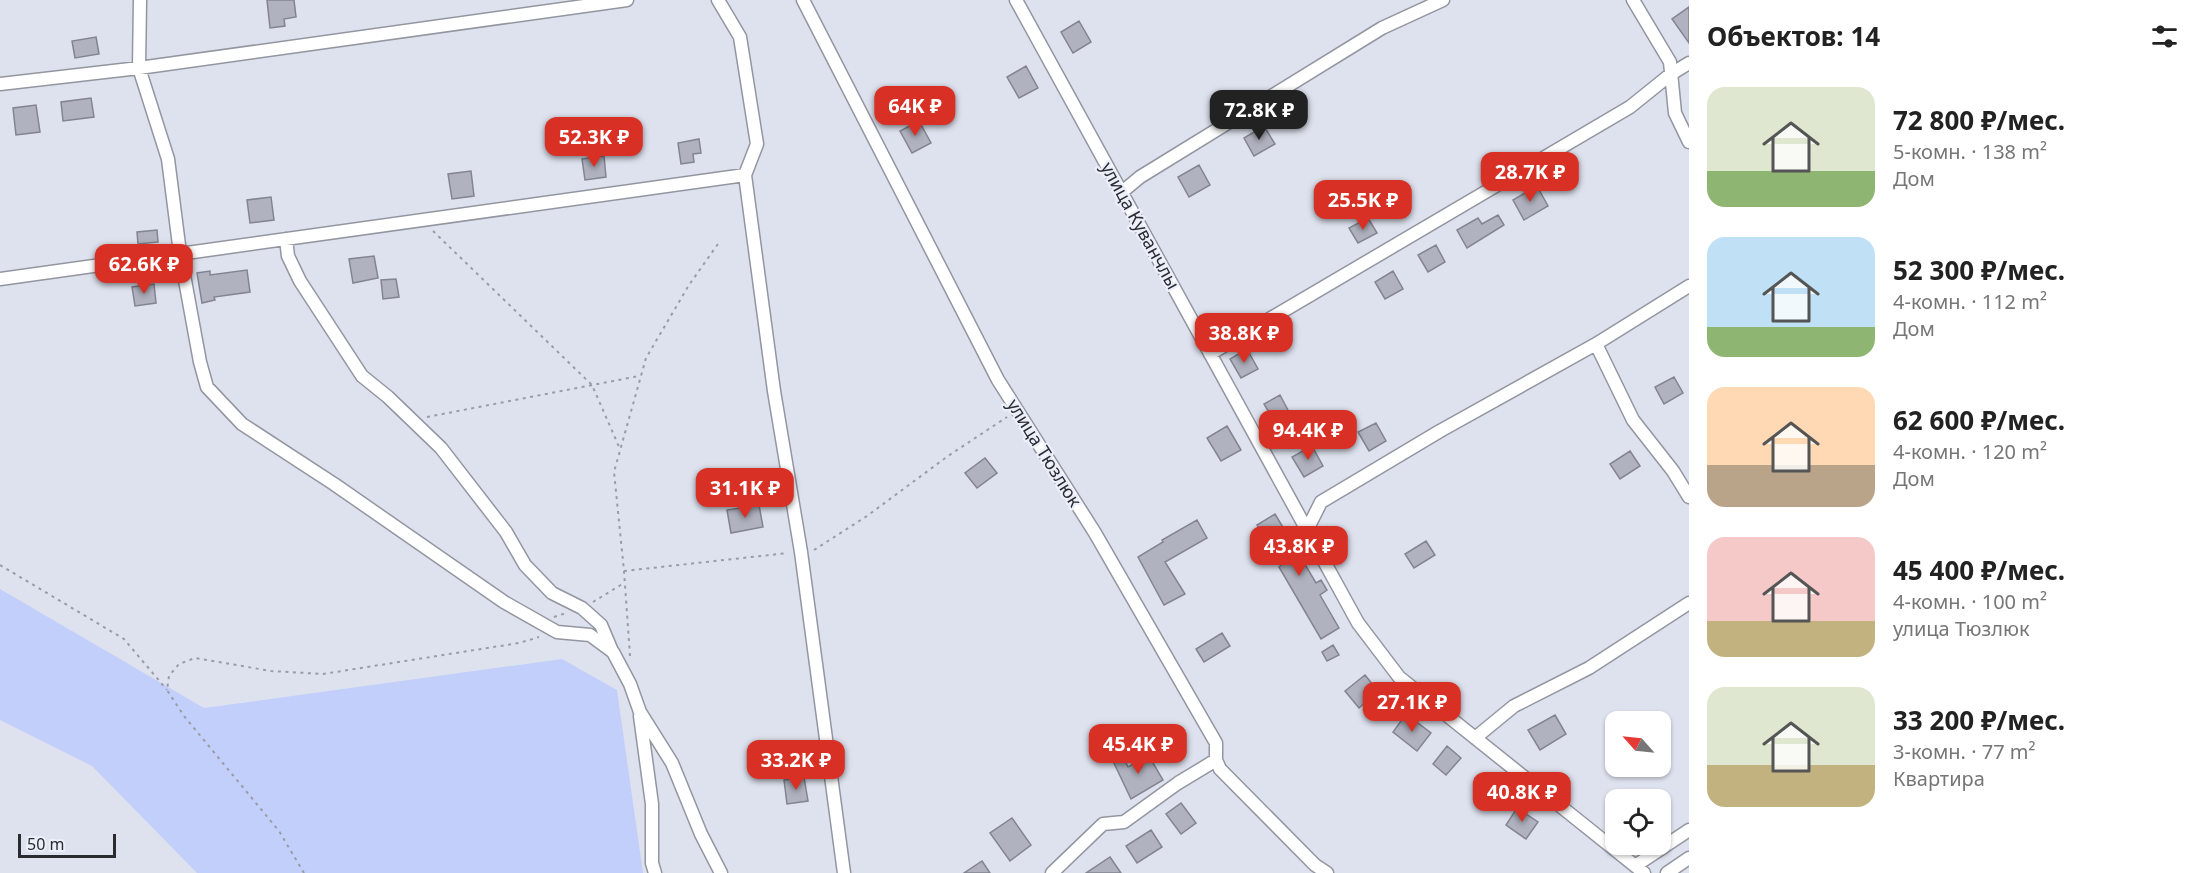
<!DOCTYPE html>
<html lang="ru">
<head>
<meta charset="utf-8">
<style>
	:root { --surface:#fff; --page:#f6f6f6; --text:#222; --muted:#767676; --accent:#d93025 }
	body { margin:0; font-family:"Noto Sans",sans-serif; background:var(--page); color:var(--text); height:100vh; display:flex; flex-direction:column; font-size:22px; white-space:nowrap }
	* { box-sizing:border-box; margin:0 }
	p { font-size:20px; color:var(--muted) }
	.icon { flex:none; width:33px; height:33px; fill:none; stroke:currentColor; stroke-width:2; stroke-linecap:round; stroke-linejoin:round }
	.map { position:relative; flex:1; overflow:hidden }
	.sheet { display:flex; flex-direction:column; background:var(--surface); width:510px }
	.sheet>* { flex:none }
	.needle { width:39px; rotate:297deg }
	.buttons { position:absolute; left:1605px; top:711px; display:grid; gap:12px }
	.buttons a { display:grid; place-items:center; width:66px; height:66px; border-radius:12px; background:var(--surface); box-shadow:0 2px 4px #0004; font-size:30px }
	.scale { position:absolute; left:18px; bottom:15px; width:98px; box-sizing:border-box; padding-left:6px; border:3px solid #2a2b2f; border-top:0; font-size:16px; line-height:21px; white-space:nowrap; color:#2a2b2f; -webkit-text-stroke:4px #ebeffb; paint-order:stroke }
	.price { position:absolute; translate:-50% -51px; padding:0 14px; border-radius:12px; background:var(--accent); color:#fff; font-size:20px; line-height:39px; filter:drop-shadow(0 2px 3px #0008) }
	.price::after { content:''; position:absolute; left:50%; top:36px; width:18px; height:14px; margin-left:-9px; background:inherit; clip-path:polygon(0 0,100% 0,50% 100%) }
	.price.selected { background:#222; color:#fff }
	ul { padding:0; list-style:none }
	li { display:flex; align-items:center; gap:18px; height:150px; padding:0 18px }
	li span { display:grid; place-items:center; flex:none; width:168px; height:120px; border-radius:18px; color:#555 }
	li>.icon { margin-inline-start:auto }
	span .icon { width:72px; height:72px; fill:#fffc; stroke-width:1 }
	li b { font-size:26px }
	h2 { display:flex; justify-content:space-between; align-items:center; height:72px; padding:0 18px; font-size:26px }
	main { display:flex; flex:1; min-height:0 }
	.map>svg:first-child { display:block }
	.green { fill:#c3cffb }
	.building { fill:#b0b3bf; stroke:#828590; stroke-width:1.5 }
	.lines { fill:none; stroke-linecap:round; stroke-linejoin:round }
	.minor-casing { stroke:#9396a1; stroke-width:15 }
	.path { stroke:#999ca5; stroke-width:2; stroke-dasharray:3 4.5; stroke-linecap:butt }
	.minor { stroke:#fff; stroke-width:12 }
	.labels { text-anchor:middle; stroke-width:4.5; stroke-linejoin:round; paint-order:stroke }
	.street-label { font-size:18px; fill:#2a2b2f; stroke:#ebeffb }
</style>
</head>
<body>
<main>
<div class="map">
<svg width="1689" height="873" viewBox="0 0 1689 873">
	<rect width="100%" height="100%" fill="#dee2ee"/>
	<!-- green -->
	<path class="green" d="M0 589 204 708 562 659 617 690 643 873H197L92 766 0 720Z"/>
	<!-- building -->
	<path class="building" d="M267 0H294L296 17 284 19 285 26 270 28Z
		M1689 7V43L1672 19Z
		M1079 21 1091 42 1073 53 1061 32Z
		M96 37 99 54 75 58 72 41Z
		M1026 66 1038 88 1019 98 1007 77Z
		M91 98 94 117 63 121 61 102Z
		M36 105 40 132 16 135 13 108Z
		M919 121 931 143 912 153 900 131Z
		M1264 126 1275 144 1254 156 1244 138Z
		M699 139 701 153 693 154 694 162 681 164 678 143Z
		M604 156 606 177 585 180 582 159Z
		M1199 165 1210 185 1189 197 1178 177Z
		M471 171 474 196 452 199 448 174Z
		M1537 186 1548 206 1524 220 1513 200Z
		M271 197 274 220 250 223 247 200Z
		M1498 215 1504 225 1467 248 1457 230 1478 218 1482 224Z
		M1368 218 1377 233 1358 243 1349 228Z
		M157 230 158 242 138 244 137 232Z
		M1436 245 1445 262 1428 272 1418 255Z
		M374 256 378 278 353 283 349 259Z
		M247 270 250 292 214 297 215 300 202 303 197 273 210 271V275Z
		M1393 271 1403 289 1385 299 1375 282Z
		M396 279 399 297 383 299 381 280Z
		M154 284 156 303 135 306 132 287Z
		M1247 349 1258 369 1241 378 1230 359Z
		M1674 377 1683 393 1664 404 1655 387Z
		M1280 395 1289 412 1274 421 1264 404Z
		M1376 423 1386 441 1369 451 1358 432Z
		M1227 426 1241 450 1221 461 1207 438Z
		M1312 446 1323 466 1304 477 1292 457Z
		M1630 451 1640 466 1620 479 1610 464Z
		M985 458 997 473 977 488 965 473Z
		M759 505 763 527 731 533 727 510Z
		M1275 514 1316 583 1321 580 1327 590 1320 595 1339 628 1321 639 1279 567 1281 565 1257 525Z
		M1197 520 1207 538 1165 562 1185 594 1164 605 1138 557 1163 542 1162 540Z
		M1426 541 1435 555 1414 568 1405 554Z
		M1222 633 1230 646 1204 662 1196 649Z
		M1333 645 1339 655 1327 661 1322 652Z
		M1365 675 1378 691 1359 708 1345 691Z
		M1406 714 1431 733 1417 751 1393 732Z
		M1555 715 1566 734 1540 750 1528 730Z
		M1160 742 1165 754 1153 760 1147 748Z
		M1447 746 1461 758 1446 775 1433 764Z
		M1122 754 1128 767 1149 756 1163 780 1131 799 1112 759Z
		M804 777 808 801 787 804 784 780Z
		M1181 803 1196 823 1181 834 1166 814Z
		M1517 808 1538 822 1526 839 1506 825Z
		M1012 818 1031 845 1010 861 990 833Z
		M1151 830 1162 847 1137 863 1126 846Z
		M1110 857 1121 873H1086Z
		M982 861 990 873H964Z"/>
	<g class="lines">
		<defs>
			<path id="minor" d="M140 0 139 68 168 159 180 253 200 362 207 387 242 424 334 484 504 602 557 632 590 635 613 652 630 684 640 712 672 763 701 834 721 873
				M718 0 740 37 757 144 745 175 774 391 801 552 844 873
				M803 0 998 380 1095 533 1216 743V760L1220 769 1315 865 1327 873
				M1016 0 1358 623 1399 677 1644 873
				M1633 0 1670 62 1675 113 1689 142
				M0 84 139 68 627 0
				M1122 192 1140 177 1382 28 1443 0
				M286 239 288 256 300 281 362 376 388 397 441 448 506 532 525 565 552 593 582 608 601 625 612 651
				M0 279 745 175
				M1596 344 1633 420 1673 471 1689 497
				M1210 354 1630 107 1671 74 1689 63
				M1307 530 1321 502 1440 431 1596 344 1689 286
				M640 716 652 804V863L655 873
				M1475 738 1514 706 1589 668 1689 603
				M1635 866 1689 830
				M1052 873 1103 824 1124 822 1178 783 1216 760
				M1667 873 1689 858"/>
		</defs>
		<!-- minor casing -->
		<use href="#minor" class="minor-casing"/>
		<!-- path -->
		<path class="path" d="M433 231 592 385 620 449
			M427 417 639 376
			M814 550 867 516 948 456 1007 417
			M0 565 124 639 167 690
			M624 571 788 553
			M593 602 624 583
			M554 617 566 613
			M630 656 624 571 614 472 646 358 689 285 720 241
			M304 873 279 831 184 716 167 690 169 676 179 664 195 658 271 671 323 674 519 643 539 637"/>
		<!-- minor -->
		<use href="#minor" class="minor"/>
	</g>
	<g class="labels">
		<!-- street labels -->
		<g class="street-label">
			<text transform="translate(1140 226) rotate(61)" y="6">улица Куванчлы</text>
			<text transform="translate(1044 453) rotate(58)" y="6">улица Тюзлюк</text>
		</g>
	</g>
</svg>
<div class="buttons">
<a><svg class="needle" viewBox="-14 -14 28 28"><path d="M0-13l5 13h-10z" fill="#e53935"/><path d="M0 13l5-13h-10z" fill="#767676"/></svg></a>
<a><svg class="icon" aria-label="locate" viewBox="0 0 24 24"><circle cx="12" cy="12" r="6"/><path d="M12 2v4M12 18v4M2 12h4M18 12h4"/></svg></a>
</div>
<div class="scale">50 m</div>
<b class="price" style="left:915px;top:137px">64K ₽</b>
<b class="price selected" style="left:1259px;top:141px">72.8K ₽</b>
<b class="price" style="left:594px;top:168px">52.3K ₽</b>
<b class="price" style="left:1530px;top:203px">28.7K ₽</b>
<b class="price" style="left:1363px;top:231px">25.5K ₽</b>
<b class="price" style="left:144px;top:295px">62.6K ₽</b>
<b class="price" style="left:1244px;top:364px">38.8K ₽</b>
<b class="price" style="left:1308px;top:461px">94.4K ₽</b>
<b class="price" style="left:745px;top:519px">31.1K ₽</b>
<b class="price" style="left:1299px;top:577px">43.8K ₽</b>
<b class="price" style="left:1412px;top:733px">27.1K ₽</b>
<b class="price" style="left:1138px;top:775px">45.4K ₽</b>
<b class="price" style="left:796px;top:791px">33.2K ₽</b>
<b class="price" style="left:1522px;top:823px">40.8K ₽</b>
</div>
<section class="sheet">
<h2>Объектов: 14<svg class="icon" aria-label="filters" viewBox="0 0 24 24"><path d="M4 7h16M4 17h16"/><circle cx="9" cy="7" r="2"/><circle cx="15" cy="17" r="2"/></svg></h2>
<ul>
<li><span style="background:linear-gradient(#dfe7d0 70%,#8fb573 0)"><svg class="icon" aria-label="home" viewBox="0 0 24 24"><path d="M3 11l9-7 9 7M6 9v11h12V9"/></svg></span><div><b>72 800 ₽/мес.</b><p>5-комн. · 138 m²</p><p>Дом</p></div></li>
<li><span style="background:linear-gradient(#bfe0f5 75%,#8fb573 0)"><svg class="icon" aria-label="home" viewBox="0 0 24 24"><path d="M3 11l9-7 9 7M6 9v11h12V9"/></svg></span><div><b>52 300 ₽/мес.</b><p>4-комн. · 112 m²</p><p>Дом</p></div></li>
<li><span style="background:linear-gradient(#ffd9b3 65%,#b9a48a 0)"><svg class="icon" aria-label="home" viewBox="0 0 24 24"><path d="M3 11l9-7 9 7M6 9v11h12V9"/></svg></span><div><b>62 600 ₽/мес.</b><p>4-комн. · 120 m²</p><p>Дом</p></div></li>
<li><span style="background:linear-gradient(#f6c9c9 70%,#c2b280 0)"><svg class="icon" aria-label="home" viewBox="0 0 24 24"><path d="M3 11l9-7 9 7M6 9v11h12V9"/></svg></span><div><b>45 400 ₽/мес.</b><p>4-комн. · 100 m²</p><p>улица Тюзлюк</p></div></li>
<li><span style="background:linear-gradient(#dfe7d0 65%,#c2b280 0)"><svg class="icon" aria-label="home" viewBox="0 0 24 24"><path d="M3 11l9-7 9 7M6 9v11h12V9"/></svg></span><div><b>33 200 ₽/мес.</b><p>3-комн. · 77 m²</p><p>Квартира</p></div></li>
</ul>
</section>
</main>
</body>
</html>
